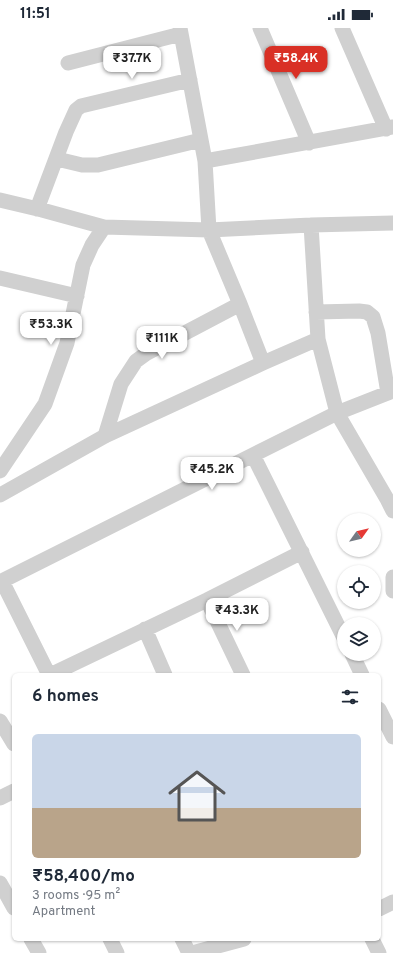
<!DOCTYPE html>
<html lang="en">
<head>
<meta charset="utf-8">
<style>
	:root { --surface:#fff; --page:#f2f2f3; --text:#1f2937; --muted:#747a83; --line:#e0e1e3; --accent:#d93025 }
	body { margin:0; font-family:Overpass,sans-serif; background:var(--page); color:var(--text); height:100vh; display:flex; flex-direction:column; font-size:15px; white-space:nowrap }
	* { box-sizing:border-box; margin:0 }
	p { font-size:13px; color:var(--muted) }
	.icon { flex:none; width:22px; height:22px; fill:none; stroke:currentColor; stroke-width:2; stroke-linecap:round; stroke-linejoin:round }
	.map { position:relative; flex:1; overflow:hidden }
	.side { position:absolute; left:12px; top:645px; width:369px; height:268px; display:flex; flex-direction:column; background:var(--surface); border-radius:6px; box-shadow:0 1px 3px #0004 }
	.side>* { flex:none }
	.needle { width:26px; rotate:56deg }
	.fabs { position:absolute; left:337px; top:485px; display:grid; gap:8px }
	.fabs a { display:grid; place-items:center; width:44px; height:44px; border-radius:50%; background:var(--surface); box-shadow:0 1px 3px #0004; font-size:20px }
	.price { position:absolute; translate:-50% -34px; padding:0 9px; border-radius:8px; background:#fff; color:#222; font-size:13px; line-height:26px; filter:drop-shadow(0 1px 2px #0008) }
	.price::after { content:''; position:absolute; left:50%; top:24px; width:12px; height:9px; margin-left:-6px; background:inherit; clip-path:polygon(0 0,100% 0,50% 100%) }
	.price.selected { background:var(--accent); color:#fff }
	ul { padding:0; list-style:none }
	li { display:grid; align-content:center; gap:8px; height:212px; padding:0 20px }
	li+li { border-top:1px solid var(--line) }
	li span { display:grid; place-items:center; height:124px; border-radius:6px; color:#555 }
	li>.icon { margin-inline-start:auto }
	span .icon { width:72px; height:72px; fill:#fffc; stroke-width:1 }
	li b { font-size:17px }
	h2 { display:flex; justify-content:space-between; align-items:center; height:48px; padding:0 20px; font-size:17px }
	.status { display:flex; justify-content:space-between; align-items:center; height:28px; padding:0 20px; background:var(--surface); direction:ltr }
	.status svg { height:11px; fill:currentColor }
	.map>svg:first-child { display:block }
	.lines { fill:none; stroke-linecap:round; stroke-linejoin:round }
	.street { stroke:#d0d0d0; stroke-width:15 }
</style>
</head>
<body>
<div class="status"><b>11:51</b><svg viewBox="0 0 49 12"><path d="M0 12V9h3v3zM5 12V6h3v6zM10 12V3h3v9zM15 12V0h3v12zM26 1h20v11H26zM47 4h2v5h-2z"/></svg></div>
<div class="map">
<svg width="393" height="925" viewBox="0 0 393 925">
	<rect width="100%" height="100%" fill="#fff"/>
	<g class="lines">
		<!-- street -->
		<path class="street" d="M180 0 205 133 209 202 240 276 263 335
			M260 0 309 115
			M342 0 386 101
			M68 35 181 6
			M57 131 82 137H98L201 112
			M205 133 393 99
			M0 172 42 182 104 199 209 202 311 197 393 195
			M37 181 66 104 76 82 81 78 190 52
			M311 197 318 311 337 385 387 471 393 483
			M0 250 77 268
			M316 284 359 283 367 284 373 289 378 305 388 365
			M105 408 121 356 136 333 147 325 240 276
			M253 427 337 385 393 363
			M0 443 45 376 67 315 83 237 92 217 104 199
			M0 467 105 408 263 335 318 311
			M393 549V563
			M2 553 49 647
			M0 554 253 427 344 610
			M207 572 243 647
			M145 601 165 647
			M352 626 362 647
			M50 647 207 572 302 524
			M379 681 393 709
			M0 693 14 716
			M0 770 14 763
			M0 855 14 880
			M379 881 393 874
			M31 911 39 925
			M110 911 117 925
			M182 911 189 925
			M372 911 379 925
			M192 925 244 911"/>
	</g>
</svg>
<div class="fabs">
<a><svg class="needle" viewBox="-14 -14 28 28"><path d="M0-13l5 13h-10z" fill="#e53935"/><path d="M0 13l5-13h-10z" fill="#747a83"/></svg></a>
<a><svg class="icon" aria-label="locate" viewBox="0 0 24 24"><circle cx="12" cy="12" r="6"/><path d="M12 2v4M12 18v4M2 12h4M18 12h4"/></svg></a>
<a><svg class="icon" aria-label="layers" viewBox="0 0 24 24"><path d="M12 4l9 5-9 5-9-5zM3 14l9 5 9-5"/></svg></a>
</div>
<b class="price" style="left:132px;top:52px">₹37.7K</b>
<b class="price selected" style="left:296px;top:52px">₹58.4K</b>
<b class="price" style="left:51px;top:318px">₹53.3K</b>
<b class="price" style="left:162px;top:332px">₹111K</b>
<b class="price" style="left:212px;top:463px">₹45.2K</b>
<b class="price" style="left:237px;top:604px">₹43.3K</b>
<section class="side">
<h2>6 homes<svg class="icon" aria-label="filters" viewBox="0 0 24 24"><path d="M4 7h16M4 17h16"/><circle cx="9" cy="7" r="2"/><circle cx="15" cy="17" r="2"/></svg></h2>
<ul>
<li><span style="background:linear-gradient(#c9d6e8 60%,#b9a48a 0)"><svg class="icon" aria-label="home" viewBox="0 0 24 24"><path d="M3 11l9-7 9 7M6 9v11h12V9"/></svg></span><div><b>₹58,400/mo</b><p>3 rooms · 95 m²</p><p>Apartment</p></div></li>
</ul>
</section>
</div>
</body>
</html>
